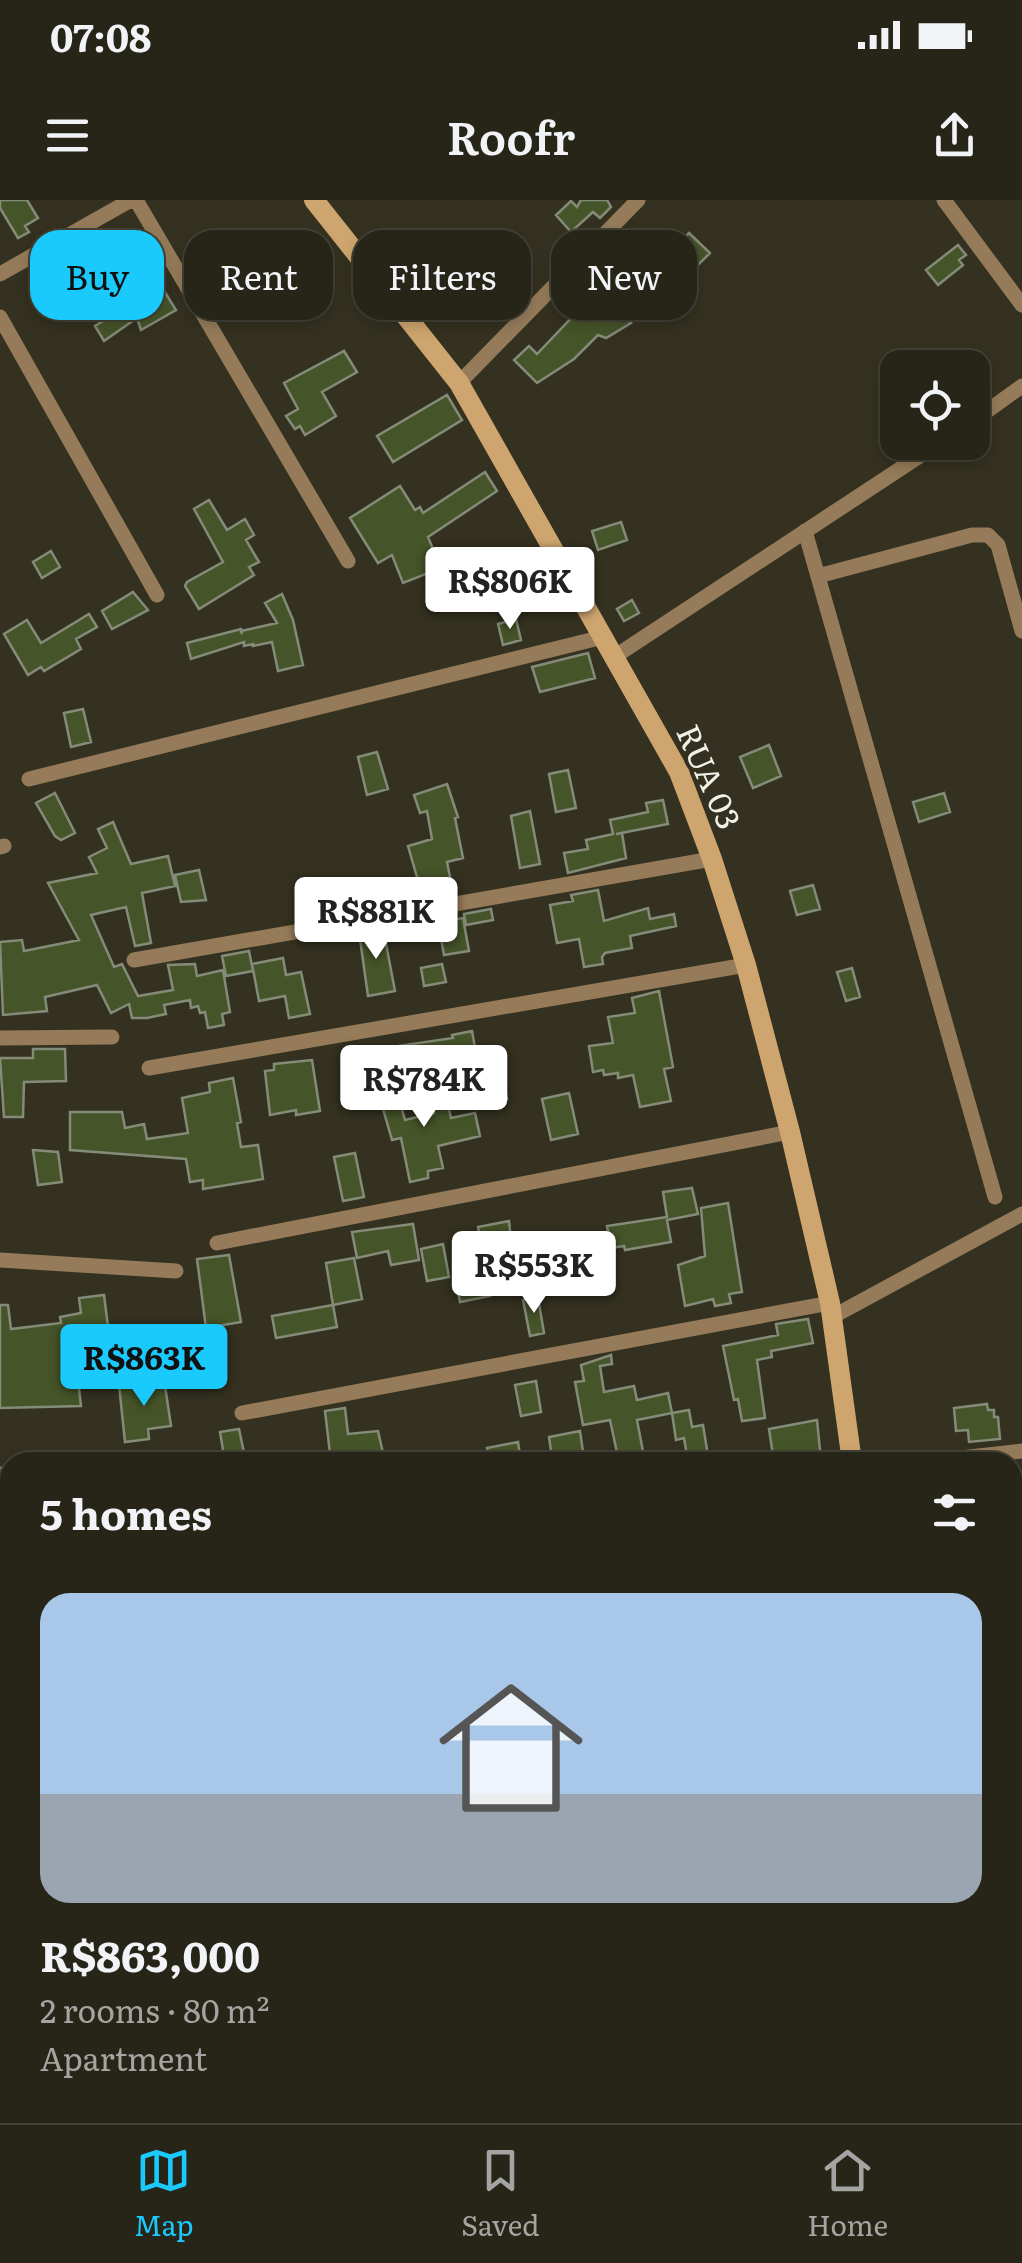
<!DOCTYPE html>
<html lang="en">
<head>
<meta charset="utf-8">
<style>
	:root { --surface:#272518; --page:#2f2d21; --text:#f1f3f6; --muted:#a4a5a2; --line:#434237; --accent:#1acafc }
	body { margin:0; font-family:Literata,serif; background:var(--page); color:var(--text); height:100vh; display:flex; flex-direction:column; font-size:38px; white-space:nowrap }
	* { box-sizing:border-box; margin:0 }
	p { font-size:32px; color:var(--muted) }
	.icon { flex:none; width:55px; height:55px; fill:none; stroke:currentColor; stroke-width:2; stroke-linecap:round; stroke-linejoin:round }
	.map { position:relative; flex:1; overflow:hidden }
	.panel { position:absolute; left:0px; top:1252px; width:1022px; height:672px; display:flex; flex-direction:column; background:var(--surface); border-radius:30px 30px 0 0; box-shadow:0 5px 15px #0003,0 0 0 2px var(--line) }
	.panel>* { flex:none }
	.top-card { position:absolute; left:30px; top:30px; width:962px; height:90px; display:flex; gap:20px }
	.fabs { position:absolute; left:880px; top:150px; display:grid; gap:20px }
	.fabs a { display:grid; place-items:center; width:110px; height:110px; border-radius:20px; background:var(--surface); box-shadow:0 5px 15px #0003,0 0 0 2px var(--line); font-size:50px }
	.price { position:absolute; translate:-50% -85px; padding:0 22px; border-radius:10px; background:#fff; color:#222; font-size:32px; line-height:65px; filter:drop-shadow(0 2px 5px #0008) }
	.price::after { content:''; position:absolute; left:50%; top:60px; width:30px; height:22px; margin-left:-15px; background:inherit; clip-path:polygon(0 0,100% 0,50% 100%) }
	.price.selected { background:var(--accent); color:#111 }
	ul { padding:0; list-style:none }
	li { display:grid; align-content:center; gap:20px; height:530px; padding:0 40px }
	li span { display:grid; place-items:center; height:310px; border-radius:30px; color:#555 }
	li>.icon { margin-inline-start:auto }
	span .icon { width:180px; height:180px; fill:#fffc; stroke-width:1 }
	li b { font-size:42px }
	h2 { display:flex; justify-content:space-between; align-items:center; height:120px; padding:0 40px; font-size:42px }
	.pill { padding:0 35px; border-radius:30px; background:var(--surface); box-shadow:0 5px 15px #0003,0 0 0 2px var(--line); font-size:35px; line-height:90px }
	.pill.selected { background:var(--accent); color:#111 }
	.status { display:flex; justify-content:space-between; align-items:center; height:70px; padding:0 50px; background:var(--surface); direction:ltr }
	.status svg { height:28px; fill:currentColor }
	header { display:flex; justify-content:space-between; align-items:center; height:130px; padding:0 40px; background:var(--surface); font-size:45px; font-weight:600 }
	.tab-bar { display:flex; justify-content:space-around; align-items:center; height:140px; border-top:2px solid var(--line); background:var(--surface); font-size:28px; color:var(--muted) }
	.tab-bar a { display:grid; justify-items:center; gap:5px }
	.tab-bar .selected { color:var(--accent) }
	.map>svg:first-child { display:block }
	.building { fill:#465429; stroke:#848b78; stroke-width:2.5 }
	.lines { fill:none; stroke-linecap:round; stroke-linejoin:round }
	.street { stroke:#957b59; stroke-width:15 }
	.secondary { stroke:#cea56e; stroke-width:20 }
	.labels { text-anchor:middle; stroke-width:8; stroke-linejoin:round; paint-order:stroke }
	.street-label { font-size:32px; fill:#f3f1e7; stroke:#343120 }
</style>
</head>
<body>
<div class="status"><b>07:08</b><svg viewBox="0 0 49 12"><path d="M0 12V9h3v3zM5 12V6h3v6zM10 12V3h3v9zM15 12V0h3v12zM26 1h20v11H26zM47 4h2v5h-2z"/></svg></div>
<header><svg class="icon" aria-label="menu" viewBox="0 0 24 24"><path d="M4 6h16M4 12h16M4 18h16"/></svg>Roofr<svg class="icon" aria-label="share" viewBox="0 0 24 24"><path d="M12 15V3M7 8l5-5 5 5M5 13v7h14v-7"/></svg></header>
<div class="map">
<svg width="1022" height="1923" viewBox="0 0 1022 1923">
	<rect width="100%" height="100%" fill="#343120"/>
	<!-- building -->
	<path class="building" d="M0 0H27L38 18 25 26 29 32 18 38 0 8Z
		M581 0H607L611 7 600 18 593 12 571 32 556 15 571 1 577 7Z
		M689 33 710 53 695 68 675 47Z
		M464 37 488 63 466 83 469 86 457 97 451 91 444 98 424 77Z
		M128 40 150 77 160 91 163 89 176 110 141 130 137 118 104 141 95 126 118 112 93 61Z
		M958 45 966 55 959 60 963 65 938 85 926 70Z
		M598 90 631 123 606 138 598 135 574 159 537 183 514 160 529 146 537 154Z
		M344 151 357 172 322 192 336 216 305 235 300 226 295 229 286 216 298 209 284 183Z
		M447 195 462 220 393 262 377 236Z
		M485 272 497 291 428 337 441 368 403 383 392 355 378 363 350 318 400 286 415 310 420 307 423 313Z
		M209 300 227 330 245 319 254 335 246 340 259 362 249 367 254 375 199 409 185 386 187 382 223 362 194 309Z
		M621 322 627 340 598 350 592 331Z
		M51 351 60 367 42 378 33 362Z
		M133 392 148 410 112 429 102 411Z
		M282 394 293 420 303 465 278 471 272 442 253 446V444L244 446V442L191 459 187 443 241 429 242 434 241 431 277 423 265 403Z
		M632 400 639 413 624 421 617 409Z
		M89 414 97 427 76 439 81 449 44 471 41 467 28 475 4 434 27 420 41 443Z
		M516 419 521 440 503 445 498 424Z
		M588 453 595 478 540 492 532 467Z
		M83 509 91 542 71 547 64 513Z
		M769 545 781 576 753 588 740 557Z
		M377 552 388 589 367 595 358 557Z
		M568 570 576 608 556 612 549 574Z
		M447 584 458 617 455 618 463 658 447 662 451 682 430 686 419 684 408 646 432 639 427 611 420 613 414 595Z
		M55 593 75 633 61 640 55 636 36 603Z
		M944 593 950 612 919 622 913 602Z
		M663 600 668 624 616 634 622 633 626 658 568 673 564 653 588 649 586 640 613 634 610 620 648 612 646 603Z
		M530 611 540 664 520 668 511 616Z
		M113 622 131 664 168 656 175 686 142 693 151 743 135 746 126 707 91 715 114 767 122 764 138 796 173 790 168 765 195 764 197 776 223 770 230 812 222 814 224 825 208 828 205 812 200 813 198 806 191 808 190 800 164 805 166 814 147 818H132L129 804 111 813 97 785 45 797 47 811 3 815 0 742 22 740 24 751 79 740 48 683 97 673 89 657 107 648 98 629Z
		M199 670 206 700 181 702 175 675Z
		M813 685 820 709 797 715 790 691Z
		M598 690 604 721 648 708 650 719 674 714 676 726 630 736 632 748 605 753 602 757 603 764 584 767 579 739 557 743 550 705 573 701 571 695Z
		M491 709 493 720 466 725 464 714Z
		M463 718 469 751 444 755 438 723Z
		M383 728 395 791 368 796 359 732Z
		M249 751 253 771 226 776 222 756Z
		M283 758 286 775 301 772 310 814 289 818 285 796 259 801 252 764Z
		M442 764 446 782 424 786 421 768Z
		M852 768 860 797 846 801 837 772Z
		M659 791 673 867 664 869 671 901 640 907 633 875 618 878V873L604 875 603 870 593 872 589 846 613 843 608 817 635 813 632 798Z
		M472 831 477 859 402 874 398 846 453 838 452 835Z
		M33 849H65L66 881 24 882 23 917H4L0 858H33Z
		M312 860 320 911 296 915V910L270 915 265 871 274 870V864Z
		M233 878 241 922 237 923 241 947 258 945 263 979 203 989V980L190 982 186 959 70 950V912H122L125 928 144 924 147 939 188 933 182 898 210 892 209 883Z
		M393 878 405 920 434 913 430 890 444 888 451 918 475 913 480 936 438 946 443 968 428 971V978L410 982 401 938 392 940 375 881Z
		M503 879 507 899 488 902 484 882Z
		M569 893 578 934 551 940 542 899Z
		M33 950 58 952 62 982 38 985Z
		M355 953 364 997 343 1001 334 957Z
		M692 988 698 1014 667 1020 671 1042 625 1050 624 1046 611 1048 607 1026 667 1017 663 992Z
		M728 1003 742 1092 729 1094 731 1103 715 1106 713 1099 685 1106 678 1065 705 1056 701 1008Z
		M509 1021 514 1069 487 1074 478 1027Z
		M413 1024 419 1060 391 1065 388 1051 357 1058 352 1032Z
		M443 1044 449 1077 427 1081 421 1049Z
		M229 1055 241 1122 206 1128 197 1059Z
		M354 1058 362 1099 333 1105 337 1127 276 1138 272 1116 333 1105 326 1063Z
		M486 1077 490 1096 460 1102 456 1082Z
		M104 1095 109 1134 81 1138 87 1179 78 1180 81 1206 0 1208V1105H8L11 1129 61 1123 60 1117 81 1113 79 1098Z
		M538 1097 544 1133 530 1136 523 1100Z
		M808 1119 813 1143 771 1151 772 1157 757 1160 765 1218 742 1221 738 1199 734 1200 723 1146 778 1135 776 1124Z
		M611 1155 612 1164 600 1166 604 1192 634 1186 637 1200 668 1193 672 1213 637 1220 645 1262H619L610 1220 583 1225 575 1182 584 1181 581 1165Z
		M164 1179 171 1226 148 1229 149 1239 125 1242 119 1185Z
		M536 1181 541 1212 521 1216 515 1185Z
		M987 1204 988 1210H994V1217H998L1000 1239 969 1242 968 1230 956 1231 954 1208Z
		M345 1208 348 1234 378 1231 385 1262H331L325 1211Z
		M689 1210 692 1227 703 1225 709 1262H688L684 1238 676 1240 672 1213Z
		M817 1220 821 1260 774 1262 769 1229Z
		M239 1229 246 1262H225L220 1232Z
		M580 1231 583 1252 552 1258 549 1237Z
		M518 1242 521 1262H490L487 1248Z"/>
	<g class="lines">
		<!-- street -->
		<path class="street" d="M136 0 348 361
			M944 0 1022 105
			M0 74 131 0
			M0 117 157 395
			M459 183 638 0
			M972 222 1022 186
			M805 331 995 997
			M818 376 972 335H988L998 345 1022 431
			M614 457 941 242
			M29 579 603 437
			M0 647 4 646
			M134 760 712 659
			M0 838 112 837
			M149 868 746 765
			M217 1043 790 932
			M0 1060 176 1071
			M832 1117 1022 1014
			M242 1213 830 1103
			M925 1262 1022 1251
			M0 1274H10
			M0 1469 10 1470
			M1012 1565H1022
			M0 1574H10
			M1012 1730H1022
			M0 1754 10 1755
			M1012 1815 1022 1816
			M263 1923V1919
			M443 1923 444 1915"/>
		<!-- secondary -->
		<path class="secondary" d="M314 0 459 183 679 572 712 659 746 765 790 932 830 1103 852 1262
			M809 1923 812 1915"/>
	</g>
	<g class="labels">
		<!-- street labels -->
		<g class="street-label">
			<text transform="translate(708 577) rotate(66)" y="11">RUA 03</text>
		</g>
	</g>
</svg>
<div class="fabs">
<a><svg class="icon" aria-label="locate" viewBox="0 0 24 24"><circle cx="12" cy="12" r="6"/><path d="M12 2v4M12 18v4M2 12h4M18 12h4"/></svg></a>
</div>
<b class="price" style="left:510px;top:432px">R$806K</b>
<b class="price" style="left:376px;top:762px">R$881K</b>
<b class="price" style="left:424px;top:930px">R$784K</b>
<b class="price" style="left:534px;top:1116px">R$553K</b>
<b class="price selected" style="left:144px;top:1209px">R$863K</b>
<div class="top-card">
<a class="pill selected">Buy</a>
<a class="pill">Rent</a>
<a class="pill">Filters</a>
<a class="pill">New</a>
</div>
<section class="panel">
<h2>5 homes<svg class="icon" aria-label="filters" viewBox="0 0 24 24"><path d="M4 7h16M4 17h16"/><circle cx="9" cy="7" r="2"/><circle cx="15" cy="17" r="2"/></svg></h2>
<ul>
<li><span style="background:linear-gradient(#a9c7e8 65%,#9aa5b1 0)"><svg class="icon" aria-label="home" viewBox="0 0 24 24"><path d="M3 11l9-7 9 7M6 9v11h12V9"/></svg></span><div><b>R$863,000</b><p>2 rooms · 80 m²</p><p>Apartment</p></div></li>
</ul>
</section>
</div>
<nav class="tab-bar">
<a class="selected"><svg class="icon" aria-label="map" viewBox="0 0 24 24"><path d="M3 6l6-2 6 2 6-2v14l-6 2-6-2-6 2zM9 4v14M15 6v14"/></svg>Map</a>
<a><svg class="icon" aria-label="saved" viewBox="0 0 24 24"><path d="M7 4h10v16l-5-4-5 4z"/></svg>Saved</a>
<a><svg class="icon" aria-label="home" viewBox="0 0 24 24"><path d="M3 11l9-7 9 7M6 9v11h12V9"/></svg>Home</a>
</nav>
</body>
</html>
